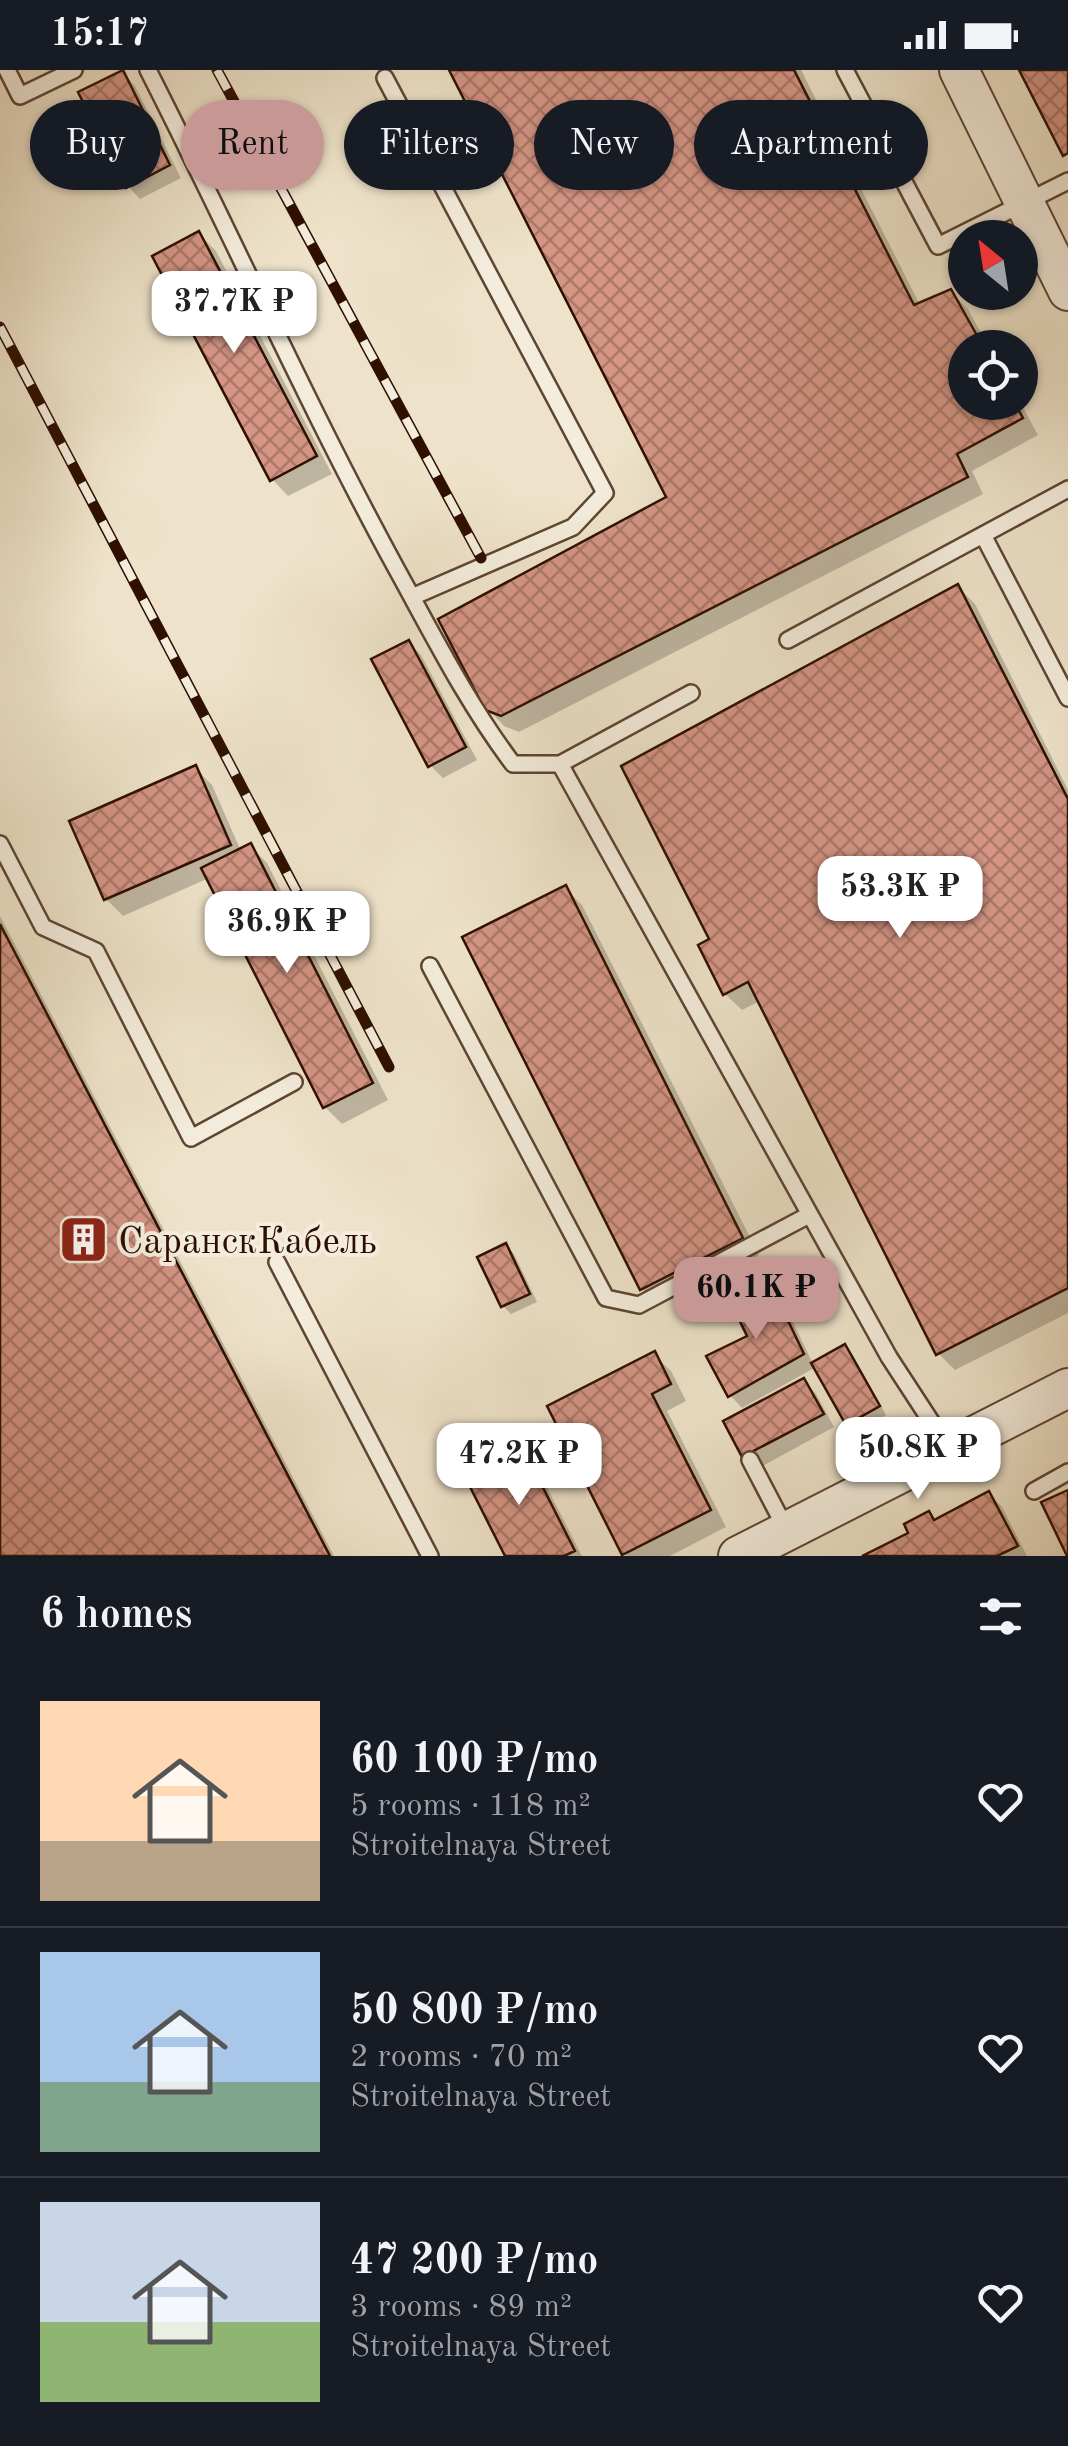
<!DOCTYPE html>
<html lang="en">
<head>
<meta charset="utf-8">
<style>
	:root { --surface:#171b24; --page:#20242c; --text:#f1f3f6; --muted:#9ea1a6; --line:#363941; --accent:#c59692 }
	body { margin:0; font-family:"Old Standard TT",serif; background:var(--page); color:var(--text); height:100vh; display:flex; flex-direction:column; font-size:38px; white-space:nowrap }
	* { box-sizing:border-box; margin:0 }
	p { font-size:32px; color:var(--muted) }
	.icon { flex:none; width:55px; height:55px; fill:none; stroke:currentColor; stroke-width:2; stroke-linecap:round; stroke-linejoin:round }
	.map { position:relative; height:1486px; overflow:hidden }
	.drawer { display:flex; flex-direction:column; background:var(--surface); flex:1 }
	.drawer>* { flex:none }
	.top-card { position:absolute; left:30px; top:30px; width:1010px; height:90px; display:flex; gap:20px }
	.needle { width:65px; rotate:330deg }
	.controls { position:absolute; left:948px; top:150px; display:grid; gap:20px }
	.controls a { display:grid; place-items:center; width:90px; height:90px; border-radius:50%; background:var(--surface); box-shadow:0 2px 8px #0004; font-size:50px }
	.price { position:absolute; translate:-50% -85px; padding:0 22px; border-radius:20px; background:#fff; color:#222; font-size:32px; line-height:65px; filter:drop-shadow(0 2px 5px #0008) }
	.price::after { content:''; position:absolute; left:50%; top:60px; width:30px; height:22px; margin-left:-15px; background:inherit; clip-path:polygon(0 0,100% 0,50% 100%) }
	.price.active { background:var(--accent); color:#111 }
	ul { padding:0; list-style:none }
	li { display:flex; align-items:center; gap:30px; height:250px; padding:0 40px }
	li+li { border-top:2px solid var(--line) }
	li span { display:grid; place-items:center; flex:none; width:280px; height:200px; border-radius:0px; color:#555 }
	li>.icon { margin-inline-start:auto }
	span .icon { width:120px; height:120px; fill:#fffc; stroke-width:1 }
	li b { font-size:42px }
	h2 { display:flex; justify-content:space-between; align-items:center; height:120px; padding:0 40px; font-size:42px }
	.chip { padding:0 35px; border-radius:45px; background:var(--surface); box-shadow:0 2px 8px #0004; font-size:35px; line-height:90px }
	.chip.active { background:var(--accent); color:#111 }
	.status { display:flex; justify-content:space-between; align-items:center; height:70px; padding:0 50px; background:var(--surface); direction:ltr }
	.status svg { height:28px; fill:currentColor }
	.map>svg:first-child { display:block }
	.shadow { fill:#0003 }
	.building { fill:url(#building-cross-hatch); stroke:#2e0f00; stroke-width:2.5 }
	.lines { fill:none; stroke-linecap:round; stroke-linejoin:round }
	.service-casing { stroke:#5e4432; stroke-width:20 }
	.tertiary-casing { stroke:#5e4432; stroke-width:42 }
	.service { stroke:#f4eddd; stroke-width:15 }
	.tertiary { stroke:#f4eddd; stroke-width:38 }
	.rail-casing { stroke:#2e0f00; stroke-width:11 }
	.rail { stroke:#f4eddd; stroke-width:8; stroke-dasharray:22; stroke-linecap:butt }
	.labels { text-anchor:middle; stroke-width:8; stroke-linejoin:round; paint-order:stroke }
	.poi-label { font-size:38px; fill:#2e0f00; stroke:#f4eddd; text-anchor:start }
</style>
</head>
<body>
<div class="status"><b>15:17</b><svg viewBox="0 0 49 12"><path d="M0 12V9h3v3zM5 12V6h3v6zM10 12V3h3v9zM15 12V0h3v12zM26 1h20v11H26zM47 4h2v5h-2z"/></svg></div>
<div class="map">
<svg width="1068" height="1486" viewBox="0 0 1068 1486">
	<defs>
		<pattern id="building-cross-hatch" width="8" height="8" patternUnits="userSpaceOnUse" patternTransform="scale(2.5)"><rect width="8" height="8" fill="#d49585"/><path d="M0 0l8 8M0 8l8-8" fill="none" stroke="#ac786a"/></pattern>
	</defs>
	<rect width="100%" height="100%" fill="#eee3ca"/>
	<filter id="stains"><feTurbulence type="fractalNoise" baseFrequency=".002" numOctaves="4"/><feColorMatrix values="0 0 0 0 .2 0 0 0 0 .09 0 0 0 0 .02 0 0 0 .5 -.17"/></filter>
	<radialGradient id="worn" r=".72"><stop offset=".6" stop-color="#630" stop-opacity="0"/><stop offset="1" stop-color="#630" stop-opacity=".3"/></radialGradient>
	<!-- shadow -->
	<path class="shadow" d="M452 0H801L920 235 951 222 968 239 989 278H965V332H1020L1038 365 972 401 983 424 519 662 504 656 487 638 670 428Z
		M122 3 135 16 181 108 140 129 128 116Z
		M199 164 216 181 332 404 288 426 272 409Z
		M958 517 975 534 1068 720V1243L955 1300 938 1283 760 931 742 940 725 924 712 870Z
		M409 573 421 585 477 690 443 708 430 695Z
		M195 698 212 715 241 781 250 776 267 793 388 1030 342 1054 325 1037 209 808 123 846 106 829Z
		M565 818 582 835 759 1185 658 1235 642 1219Z
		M0 846 334 1486H0Z
		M506 1176 514 1184 537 1232 511 1244 503 1236Z
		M769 1216 782 1229 813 1294 844 1277 853 1285 886 1345 856 1362 848 1354 816 1297 742 1338 730 1325Z
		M654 1285 671 1301 686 1331 667 1341 726 1457 670 1486H627L624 1484Z
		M804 1311 816 1324 834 1357 757 1399 744 1386Z
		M521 1379 534 1392 582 1486H508Z
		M989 1424 1002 1437 1027 1486H867L912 1464 929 1444 936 1451Z"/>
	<!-- building -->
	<path class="building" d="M123 0 170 95 126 118 78 22Z
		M449 0H794L914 235 951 219 984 278H965V332H1014L1023 348 957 384 968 407 501 646 485 640 438 549 666 427Z
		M1019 0H1068V83L1063 86Z
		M199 161 317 386 270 411 152 186Z
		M958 514 1068 729V1218L936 1285 748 912 723 925 698 875 709 869 621 696Z
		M409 570 466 677 428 697 371 589Z
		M196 695 231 775 104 830 69 751Z
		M251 773 373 1013 323 1038 201 798Z
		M566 815 743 1168 640 1220 462 867Z
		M0 854 330 1486H0Z
		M506 1173 530 1224 501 1237 477 1187Z
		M770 1213 804 1284 728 1327 706 1286 747 1266 730 1231Z
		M845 1274 880 1336 846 1355 811 1293Z
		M655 1281 671 1314 652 1324 711 1440 622 1485 547 1336Z
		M804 1308 824 1344 742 1387 723 1351Z
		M522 1376 575 1481 564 1486H505L464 1405Z
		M1068 1420V1486H1067L1041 1432Z
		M989 1421 1018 1476 997 1486H862L908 1463 904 1454 929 1441 934 1450Z"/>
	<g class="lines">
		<defs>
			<path id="service" d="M7 0 20 26 74 0
				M148 0C232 165 307 335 396 498 433 565 467 633 513 694H560L691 623
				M845 0 938 176 1068 111
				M385 8 605 423 573 457 412 527
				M983 465 1068 628
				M788 570 1068 419
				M560 694 889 1287 949 1379
				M0 774 43 857 96 881 191 1068 294 1012
				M430 896 606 1228 639 1235 809 1145
				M277 1192 430 1486
				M750 1390 787 1461
				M1034 1421 1068 1402"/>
			<path id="tertiary" d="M959 0 1068 221
				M738 1486 1068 1318"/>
		</defs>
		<!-- service casing -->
		<use href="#service" class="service-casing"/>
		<!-- tertiary casing -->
		<use href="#tertiary" class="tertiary-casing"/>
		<!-- service -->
		<use href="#service" class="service"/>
		<!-- tertiary -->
		<use href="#tertiary" class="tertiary"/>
		<defs>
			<path id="rail" d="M217 0 481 488
				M0 257 389 997"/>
		</defs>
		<!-- rail casing -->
		<use href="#rail" class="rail-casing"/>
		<!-- rail -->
		<use href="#rail" class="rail"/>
	</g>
	<!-- icons -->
	<defs>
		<symbol id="building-square" viewBox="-11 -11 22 22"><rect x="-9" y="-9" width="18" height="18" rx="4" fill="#8f2418" stroke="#f4eddd"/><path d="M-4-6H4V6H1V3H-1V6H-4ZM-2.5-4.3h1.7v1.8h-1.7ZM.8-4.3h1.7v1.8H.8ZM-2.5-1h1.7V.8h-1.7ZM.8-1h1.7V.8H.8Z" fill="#fff"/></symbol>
	</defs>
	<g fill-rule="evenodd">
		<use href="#building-square" x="56" y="1142" width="55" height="55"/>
	</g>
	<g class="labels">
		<!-- poi labels -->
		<g class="poi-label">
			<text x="118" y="1183">СаранскКабель</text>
		</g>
	</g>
	<rect width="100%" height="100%" filter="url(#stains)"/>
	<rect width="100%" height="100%" fill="url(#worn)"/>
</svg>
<div class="controls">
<a><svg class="needle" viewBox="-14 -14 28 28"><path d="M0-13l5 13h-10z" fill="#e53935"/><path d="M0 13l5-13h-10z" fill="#9ea1a6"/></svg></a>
<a><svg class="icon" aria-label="locate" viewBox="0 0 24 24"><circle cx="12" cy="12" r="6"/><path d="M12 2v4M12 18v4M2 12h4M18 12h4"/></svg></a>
</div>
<b class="price" style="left:234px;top:286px">37.7K ₽</b>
<b class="price" style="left:900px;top:871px">53.3K ₽</b>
<b class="price" style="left:287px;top:906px">36.9K ₽</b>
<b class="price active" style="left:756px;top:1272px">60.1K ₽</b>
<b class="price" style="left:918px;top:1432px">50.8K ₽</b>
<b class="price" style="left:519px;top:1438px">47.2K ₽</b>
<div class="top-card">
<a class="chip">Buy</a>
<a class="chip active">Rent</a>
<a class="chip">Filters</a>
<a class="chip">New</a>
<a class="chip">Apartment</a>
</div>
</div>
<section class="drawer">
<h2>6 homes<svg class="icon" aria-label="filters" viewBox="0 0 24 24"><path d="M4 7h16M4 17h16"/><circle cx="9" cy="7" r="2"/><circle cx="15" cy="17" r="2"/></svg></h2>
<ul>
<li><span style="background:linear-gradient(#ffd9b3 70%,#b9a48a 0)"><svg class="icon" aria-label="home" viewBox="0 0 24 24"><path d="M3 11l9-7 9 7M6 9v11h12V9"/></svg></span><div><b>60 100 ₽/mo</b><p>5 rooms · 118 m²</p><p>Stroitelnaya Street</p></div><svg class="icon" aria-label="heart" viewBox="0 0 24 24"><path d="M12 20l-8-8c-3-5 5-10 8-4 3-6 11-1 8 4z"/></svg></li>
<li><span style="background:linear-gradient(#a9c7e8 65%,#7fa58c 0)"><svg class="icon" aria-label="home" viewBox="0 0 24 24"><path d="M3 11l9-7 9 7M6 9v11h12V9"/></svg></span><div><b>50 800 ₽/mo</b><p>2 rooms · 70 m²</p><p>Stroitelnaya Street</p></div><svg class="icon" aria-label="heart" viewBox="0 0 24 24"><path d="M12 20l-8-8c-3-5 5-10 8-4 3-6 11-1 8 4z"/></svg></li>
<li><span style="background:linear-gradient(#c9d6e8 60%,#8fb573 0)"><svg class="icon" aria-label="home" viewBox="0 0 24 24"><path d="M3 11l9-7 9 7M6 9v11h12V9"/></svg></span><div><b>47 200 ₽/mo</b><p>3 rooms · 89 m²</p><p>Stroitelnaya Street</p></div><svg class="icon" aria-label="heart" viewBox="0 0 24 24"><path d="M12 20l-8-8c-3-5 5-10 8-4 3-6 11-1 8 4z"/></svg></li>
</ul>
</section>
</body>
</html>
